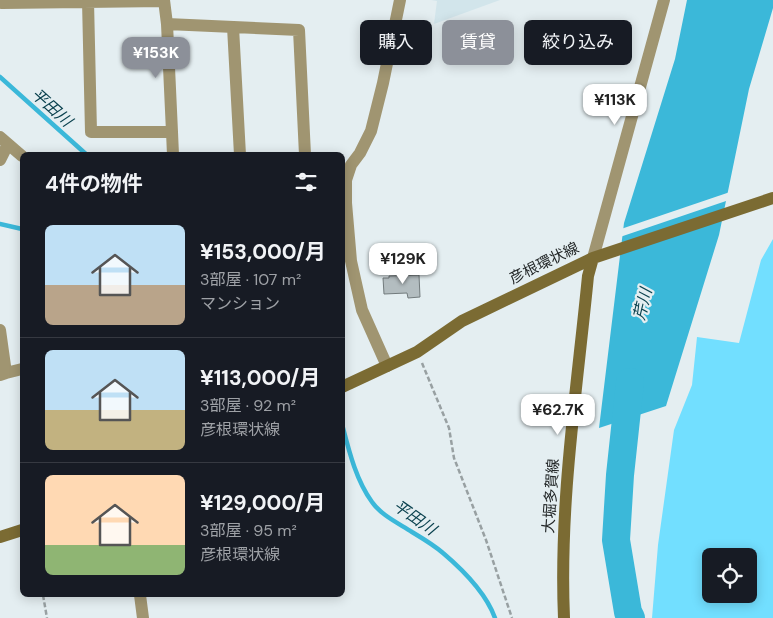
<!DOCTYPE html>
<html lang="ja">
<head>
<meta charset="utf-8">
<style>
	:root { --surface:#171b24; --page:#20242c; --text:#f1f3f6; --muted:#9ea1a6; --line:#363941; --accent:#8c9099 }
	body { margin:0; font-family:"DM Sans","Noto Sans JP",sans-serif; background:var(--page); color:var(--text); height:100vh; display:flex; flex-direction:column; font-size:19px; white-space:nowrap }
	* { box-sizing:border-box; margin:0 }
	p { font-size:16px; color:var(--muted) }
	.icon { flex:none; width:28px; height:28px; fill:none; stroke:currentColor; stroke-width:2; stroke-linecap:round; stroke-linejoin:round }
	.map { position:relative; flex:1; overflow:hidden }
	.side { position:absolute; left:20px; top:152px; width:325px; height:445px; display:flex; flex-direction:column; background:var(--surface); border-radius:8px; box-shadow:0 2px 12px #0003 }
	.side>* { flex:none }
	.top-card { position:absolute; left:360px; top:20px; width:338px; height:45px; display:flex; gap:10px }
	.controls { position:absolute; left:702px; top:548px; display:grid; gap:10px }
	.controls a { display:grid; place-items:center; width:55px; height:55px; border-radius:8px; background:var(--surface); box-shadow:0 2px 12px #0003; font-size:25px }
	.price { position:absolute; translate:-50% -42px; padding:0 11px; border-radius:10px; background:#fff; color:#222; font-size:16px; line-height:32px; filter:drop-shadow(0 1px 2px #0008) }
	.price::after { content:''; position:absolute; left:50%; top:30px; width:15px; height:11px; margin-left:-8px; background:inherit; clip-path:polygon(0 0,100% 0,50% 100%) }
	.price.selected { background:var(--accent); color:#fff }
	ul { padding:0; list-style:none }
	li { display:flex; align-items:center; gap:15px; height:125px; padding:0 25px }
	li+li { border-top:1px solid var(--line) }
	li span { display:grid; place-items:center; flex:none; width:140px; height:100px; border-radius:8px; color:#555 }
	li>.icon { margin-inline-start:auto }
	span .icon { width:60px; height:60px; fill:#fffc; stroke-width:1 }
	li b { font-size:21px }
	h2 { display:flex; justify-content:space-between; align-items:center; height:60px; padding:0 25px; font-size:21px }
	.tag { padding:0 18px; border-radius:8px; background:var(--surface); box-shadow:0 2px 12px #0003; font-size:18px; line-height:45px }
	.tag.selected { background:var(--accent); color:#fff }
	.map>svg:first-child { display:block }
	.built { fill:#d2e5eb }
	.green { fill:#72dfff; fill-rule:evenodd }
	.water { fill:#3bb8d9 }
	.pier { fill:#e4eef1 }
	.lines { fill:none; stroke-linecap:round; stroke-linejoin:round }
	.stream { stroke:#3bb8d9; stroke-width:4.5 }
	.river { stroke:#3bb8d9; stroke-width:28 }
	.building { fill:#b3bdc0; stroke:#727b7d }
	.path { stroke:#98a0a2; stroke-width:2.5; stroke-dasharray:5 2.5; stroke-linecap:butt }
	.minor { stroke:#a09571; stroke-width:12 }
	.tertiary { stroke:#a09571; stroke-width:12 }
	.secondary { stroke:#7b6b33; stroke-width:12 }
	.labels { text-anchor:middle; stroke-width:4.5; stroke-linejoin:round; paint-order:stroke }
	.street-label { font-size:15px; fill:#222627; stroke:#e4eef1 }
	.water-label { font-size:16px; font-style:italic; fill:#0b424f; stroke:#e4eef1 }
</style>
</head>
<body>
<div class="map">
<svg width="773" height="618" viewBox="0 0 773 618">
	<rect width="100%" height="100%" fill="#e4eef1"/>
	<!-- built -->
	<path class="built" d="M431 0H500L434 24 437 1Z"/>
	<!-- green -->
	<path class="green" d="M773 239V618H652L658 545 674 430 692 385 697 337 739 343 761 260ZM711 556H749V594H711Z"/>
	<!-- water -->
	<path class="water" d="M687 0H773V8L749 89 719 235 666 406 599 428 624 223 675 59Z"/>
	<!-- pier -->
	<path class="pier" d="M730 192 729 200 620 237 621 229Z"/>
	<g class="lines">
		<!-- stream -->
		<path class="stream" d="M0 77 87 155
			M0 224 22 229
			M342 424C349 451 356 480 372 502 381 515 398 523 412 532 422 538 434 545 443 553 463 570 486 593 495 618"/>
		<!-- river -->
		<path class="river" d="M630 382 620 475 616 540 628 612 631 618"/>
	</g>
	<!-- building -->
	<path class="building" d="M419 275 420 297 408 298 407 293 384 294 383 278H389V276Z"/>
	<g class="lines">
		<!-- path -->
		<path class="path" d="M422 363 449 428 454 458 486 540 512 618
			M43 595 47 618"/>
		<!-- minor -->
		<path class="minor" d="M2 0V3L164 1
			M164 0 167 24 299 30 305 155
			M88 1 91 132H172L173 155
			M167 24 172 132
			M233 27 240 155
			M0 137 22 156
			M0 160 8 144
			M0 330 6 373 0 375
			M387 366 362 310 351 261 346 203V180L351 165 360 153 371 131 383 83 400 0
			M6 373 22 369
			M140 595 143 618"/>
		<!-- tertiary -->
		<path class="tertiary" d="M593 258 664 0"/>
		<!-- secondary -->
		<path class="secondary" d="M342 387 417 352 462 321 593 258 773 198
			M0 537 22 530
			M564 618C559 504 577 389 588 276L593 258"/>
	</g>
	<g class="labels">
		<!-- street labels -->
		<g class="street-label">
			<text transform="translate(544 263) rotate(-26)" y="5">彦根環状線</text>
			<text transform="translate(551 496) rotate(-86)" y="5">大堀多賀線</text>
		</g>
		<!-- water labels -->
		<g class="water-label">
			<text transform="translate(52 107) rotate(42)" y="6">平田川</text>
			<text transform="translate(642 304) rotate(-76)" y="6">芹川</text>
			<text transform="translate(415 517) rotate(35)" y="6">平田川</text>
		</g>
	</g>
</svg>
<div class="controls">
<a><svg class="icon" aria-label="locate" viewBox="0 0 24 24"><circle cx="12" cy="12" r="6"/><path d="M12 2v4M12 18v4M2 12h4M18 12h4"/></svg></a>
</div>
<b class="price selected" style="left:156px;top:79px">¥153K</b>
<b class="price" style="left:615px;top:126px">¥113K</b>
<b class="price" style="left:403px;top:285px">¥129K</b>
<b class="price" style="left:558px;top:436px">¥62.7K</b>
<div class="top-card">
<a class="tag">購入</a>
<a class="tag selected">賃貸</a>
<a class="tag">絞り込み</a>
</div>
<section class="side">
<h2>4件の物件<svg class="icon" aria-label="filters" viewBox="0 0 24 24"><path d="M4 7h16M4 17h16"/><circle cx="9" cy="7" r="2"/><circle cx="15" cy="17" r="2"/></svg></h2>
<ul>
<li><span style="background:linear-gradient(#bfe0f5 60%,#b9a48a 0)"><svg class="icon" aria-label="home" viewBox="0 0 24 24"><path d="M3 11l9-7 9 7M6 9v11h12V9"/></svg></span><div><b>¥153,000/月</b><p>3部屋 · 107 m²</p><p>マンション</p></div></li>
<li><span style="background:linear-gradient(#bfe0f5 60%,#c2b280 0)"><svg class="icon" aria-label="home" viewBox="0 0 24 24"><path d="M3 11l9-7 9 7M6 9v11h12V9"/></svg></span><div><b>¥113,000/月</b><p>3部屋 · 92 m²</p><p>彦根環状線</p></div></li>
<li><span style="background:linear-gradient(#ffd9b3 70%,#8fb573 0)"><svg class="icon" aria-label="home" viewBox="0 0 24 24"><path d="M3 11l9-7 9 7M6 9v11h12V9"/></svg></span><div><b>¥129,000/月</b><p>3部屋 · 95 m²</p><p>彦根環状線</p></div></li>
</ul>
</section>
</div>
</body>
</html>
